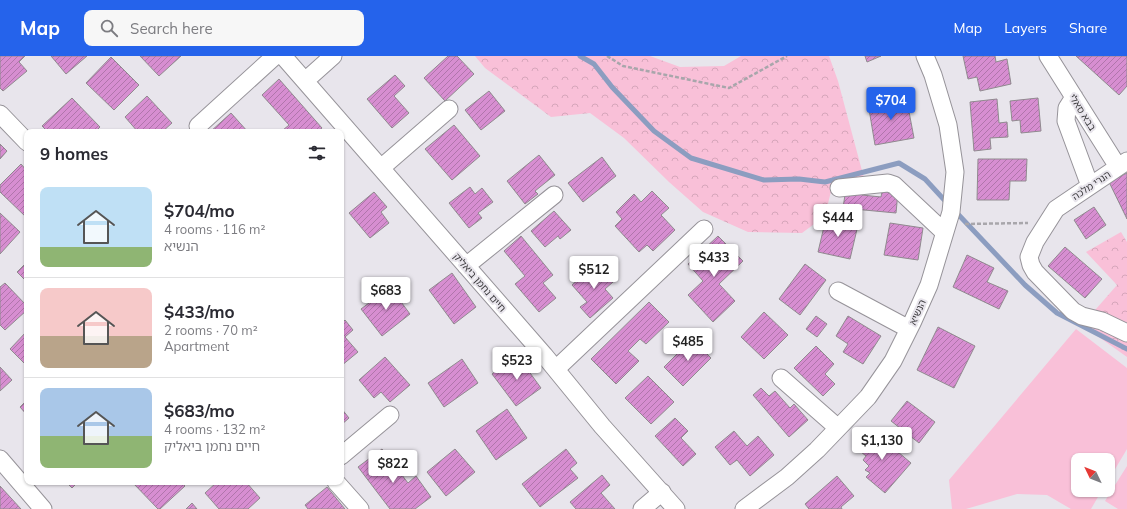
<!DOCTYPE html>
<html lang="en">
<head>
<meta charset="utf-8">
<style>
	:root { --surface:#fff; --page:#f7f7f7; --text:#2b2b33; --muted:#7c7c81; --line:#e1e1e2; --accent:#2563eb }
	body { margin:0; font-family:Mulish,"Noto Sans Hebrew",sans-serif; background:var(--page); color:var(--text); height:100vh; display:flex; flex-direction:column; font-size:15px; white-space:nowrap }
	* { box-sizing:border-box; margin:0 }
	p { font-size:13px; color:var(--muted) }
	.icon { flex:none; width:22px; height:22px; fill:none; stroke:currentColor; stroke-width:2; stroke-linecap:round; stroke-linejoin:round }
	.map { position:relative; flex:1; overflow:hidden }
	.details { position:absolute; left:24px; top:73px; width:320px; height:356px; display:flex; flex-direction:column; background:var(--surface); border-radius:8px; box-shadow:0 1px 3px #0004 }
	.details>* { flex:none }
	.needle { width:26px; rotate:313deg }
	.fabs { position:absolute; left:1071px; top:397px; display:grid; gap:8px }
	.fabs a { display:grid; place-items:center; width:44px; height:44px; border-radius:8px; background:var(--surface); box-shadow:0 1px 3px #0004; font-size:20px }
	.price { position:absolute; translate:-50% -34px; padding:0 9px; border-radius:4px; background:#fff; color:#222; font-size:13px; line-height:26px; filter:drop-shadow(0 1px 2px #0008) }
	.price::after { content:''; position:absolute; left:50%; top:24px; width:12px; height:9px; margin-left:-6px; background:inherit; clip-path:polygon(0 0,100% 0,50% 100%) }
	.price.current { background:var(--accent); color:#fff }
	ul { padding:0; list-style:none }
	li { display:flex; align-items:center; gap:12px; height:100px; padding:0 16px }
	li+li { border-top:1px solid var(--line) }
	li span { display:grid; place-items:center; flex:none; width:112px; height:80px; border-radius:8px; color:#555 }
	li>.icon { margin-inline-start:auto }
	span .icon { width:48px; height:48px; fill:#fffc; stroke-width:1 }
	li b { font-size:17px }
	h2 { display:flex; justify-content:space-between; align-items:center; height:48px; padding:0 16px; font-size:17px }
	header { display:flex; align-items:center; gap:24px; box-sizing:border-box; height:56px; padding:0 20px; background:var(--accent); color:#fff }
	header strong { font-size:19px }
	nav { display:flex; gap:22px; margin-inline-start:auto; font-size:14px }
	.search { width:280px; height:36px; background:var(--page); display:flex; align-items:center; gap:10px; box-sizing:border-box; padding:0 14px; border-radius:8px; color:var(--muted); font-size:15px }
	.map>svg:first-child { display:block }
	.green { fill:#f9c0d8 }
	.forest { fill:url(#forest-crowns) }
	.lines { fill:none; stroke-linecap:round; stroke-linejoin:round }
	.stream { stroke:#8c9dc0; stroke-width:5 }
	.building { fill:url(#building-hatch); stroke:#908a8f }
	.minor-casing { stroke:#969399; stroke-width:19 }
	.path { stroke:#a8a6ab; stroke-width:2.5; stroke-dasharray:4 2; stroke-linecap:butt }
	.minor { stroke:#fff; stroke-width:17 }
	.labels { text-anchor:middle; stroke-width:4; stroke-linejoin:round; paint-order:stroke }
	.street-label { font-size:10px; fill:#3c3b3e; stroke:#e8e5ec }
</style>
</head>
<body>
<header>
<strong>Map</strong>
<div class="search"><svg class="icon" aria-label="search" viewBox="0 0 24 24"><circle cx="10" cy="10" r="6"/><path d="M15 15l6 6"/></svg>Search here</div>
<nav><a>Map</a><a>Layers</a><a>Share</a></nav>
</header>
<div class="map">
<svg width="1127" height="453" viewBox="0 0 1127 453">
	<defs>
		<pattern id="forest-crowns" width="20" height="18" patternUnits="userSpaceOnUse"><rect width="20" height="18" fill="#f9c0d8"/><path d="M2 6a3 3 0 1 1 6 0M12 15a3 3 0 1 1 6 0" fill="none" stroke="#d6a6ba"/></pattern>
		<pattern id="building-hatch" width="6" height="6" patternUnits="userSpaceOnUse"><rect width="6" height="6" fill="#d78ed1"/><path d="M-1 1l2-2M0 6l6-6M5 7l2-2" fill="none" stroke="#b075ab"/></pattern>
	</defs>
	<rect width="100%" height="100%" fill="#e8e5ec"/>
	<!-- green -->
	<path class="green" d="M1076 273 1127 312V393L1108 425V404H1078V434H1102L1091 453H1071L1047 439 1017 438 966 453H952L949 424Z
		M1127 410V453H1118L1105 445Z"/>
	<!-- forest -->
	<path class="forest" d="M475 0H650L680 11 724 10 741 0H829L838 25 865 126 833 127 825 160 802 177 748 176 703 156 669 126 624 82 590 57 551 61 485 12Z
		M1121 176 1127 186V301L1082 269 1117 229 1086 196Z"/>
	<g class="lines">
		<!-- stream -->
		<path class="stream" d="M580 0 594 8 612 31 654 75 691 102 764 124 799 123 825 126 899 107 925 123 948 148
			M955 155 1025 229 1057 257 1127 293"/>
	</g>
	<!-- building -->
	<path class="building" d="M0 0H25L19 6 27 15 3 35 0 32Z
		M51 0H87L66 18Z
		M140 0H181L159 20Z
		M448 0H457L474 18 445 45 424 22Z
		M865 0H881L867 6Z
		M963 0H995L996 6 1007 3 1011 28 980 35 977 21 968 23Z
		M1076 0H1126L1127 1V30L1119 39Z
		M111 1 139 29 114 54 86 27Z
		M395 19 405 30 394 40 409 57 392 72 367 43Z
		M279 23 322 72 317 76H284L283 74 289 69 262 39Z
		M489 35 505 55 481 74 465 54Z
		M147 40 172 67 162 76H138L125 61Z
		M906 40 914 82 875 89 868 47Z
		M72 42 100 71 95 76H48L42 70Z
		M1038 42 1041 75 1021 77 1020 64 1012 65 1010 45Z
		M997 43 999 67 1007 66 1008 81 990 82 991 93 974 95 970 46Z
		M231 57 248 76H210Z
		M454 69 480 100 452 124 425 93Z
		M0 88 7 95 0 103Z
		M539 99 555 119 535 135 538 138 525 148 507 125Z
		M602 101 616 120 583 146 568 127Z
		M978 103H1027L1026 125H1010L1009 144H977Z
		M21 108 27 115V162L0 136V129Z
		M1127 117V163L1109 126Z
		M470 131 475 138 482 132 493 146 478 157 482 162 469 172 449 147Z
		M846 132 863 134 862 139 881 141 882 135 898 136 896 157 843 152Z
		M652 135 669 152 661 159 675 174 653 195 647 189 639 196 615 170 622 163 616 156 634 138 641 146Z
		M374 136 387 151 381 156 389 167 370 182 349 157Z
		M1094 151 1106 169 1086 183 1074 164Z
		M554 155 571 174 560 183 558 180 545 191 531 175Z
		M0 157 20 176 0 198Z
		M826 162 858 169 850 203 818 196Z
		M890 167 923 172 918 204 884 199Z
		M521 180 553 219 543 227 556 242 539 256 515 228 525 220 504 195Z
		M718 180 743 205 719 228 735 245 713 266 688 239 703 225 688 208Z
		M1065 191 1102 223 1085 242 1048 210Z
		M967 199 994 212 987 226 1008 235 999 253 953 231Z
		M27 206V226L17 216Z
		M596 208 613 226 605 233 613 242 590 262 580 251 587 246 572 229Z
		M805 208 826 224 800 259 779 243Z
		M452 217 476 251 454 268 429 234Z
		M5 227 27 250V254L5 274 0 269V231Z
		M390 231 410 258 382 280 361 253Z
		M649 246 669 266 646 288 640 283 628 295 639 305 616 328 591 303Z
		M764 256 788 279 764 303 741 281Z
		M816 260 827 268 817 281 806 273Z
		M848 260 881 280 863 308 843 296 848 288 836 280Z
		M345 264 353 274 345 281 358 296 341 310V268Z
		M938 271 975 290 954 332 917 314Z
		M27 275V310L10 293Z
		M692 283 711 302 683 330 664 311Z
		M816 290 834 308 825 318 835 328 823 340 794 312Z
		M517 299 541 332 516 350 492 318Z
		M385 301 410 329 390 346 381 336 374 342 359 324Z
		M462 303 478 327 444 351 428 327Z
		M0 311 12 324 0 335Z
		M648 320 674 346 651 368 625 342Z
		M761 332 769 340 775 335 790 352 794 348 808 364 789 381 753 339Z
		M27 344V359L20 351Z
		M907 345 935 366 919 387 891 365Z
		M341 352 349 362 341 369Z
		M507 353 527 382 496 404 476 375Z
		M675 362 688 375 681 382 696 398 683 410 655 380Z
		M871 373 911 407 885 437 866 421 870 417 865 414 869 410 863 404 866 400 855 391Z
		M734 375 747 390 758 380 774 399 750 420 737 404 730 409 715 391Z
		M382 393 408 427 416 420 431 441 415 453H390L358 411Z
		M455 393 475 416 446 440 427 416Z
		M566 393 577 407 570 413 578 422 540 451 522 428Z
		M602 419 610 429 601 437 615 453H576L570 446Z
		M837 420 854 440 841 451 842 453H809L805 448Z
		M66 426H78L72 432Z
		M132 426H181L185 430 160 453H158Z
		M217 426H246L260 442 248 453H219L205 437Z
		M0 430 21 453H0Z
		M327 431 345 453H308L305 449Z
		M192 447 197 453H186Z"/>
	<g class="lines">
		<defs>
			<path id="minor" d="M283 0 544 299 602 370 676 453
				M1048 0 1118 111
				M305 25 333 0
				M1074 41 1067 52 1066 65 1090 130
				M0 58 27 86
				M198 70 275 0
				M1127 105 1056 153 1035 186 1029 201 1031 209 1035 216 1073 255 1082 260 1102 265 1127 277
				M381 112 449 53
				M839 132 888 127 894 129 944 176
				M466 210 554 139
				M838 235 909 273
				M556 313 704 173
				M781 322 838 372
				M341 400 390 359
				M0 403 43 453
				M336 426 360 453
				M642 453 662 436
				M744 453 787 421 817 394 868 341 893 305 912 267 929 229 951 156 955 116 948 69 933 19 925 0"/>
		</defs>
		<!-- minor casing -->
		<use href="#minor" class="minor-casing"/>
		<!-- path -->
		<path class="path" d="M607 0 623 10 729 32 787 0
			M965 168 1028 167"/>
		<!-- minor -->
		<use href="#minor" class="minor"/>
	</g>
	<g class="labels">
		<!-- street labels -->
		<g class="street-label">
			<text transform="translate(1083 56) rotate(58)" y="4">בבא סאלי</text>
			<text transform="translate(1091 129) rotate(-34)" y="4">הנרי מלכה</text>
			<text transform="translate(480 226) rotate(49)" y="4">חיים נחמן ביאליק</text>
			<text transform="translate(917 256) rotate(-66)" y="4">הנשיא</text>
		</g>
	</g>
</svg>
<div class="fabs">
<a><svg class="needle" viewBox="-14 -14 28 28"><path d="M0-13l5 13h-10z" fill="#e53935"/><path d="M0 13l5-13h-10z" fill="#7c7c81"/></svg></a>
</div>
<b class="price current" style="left:891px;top:65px">$704</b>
<b class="price" style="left:838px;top:182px">$444</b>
<b class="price" style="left:714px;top:222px">$433</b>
<b class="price" style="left:594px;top:234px">$512</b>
<b class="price" style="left:386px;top:255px">$683</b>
<b class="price" style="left:688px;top:306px">$485</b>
<b class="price" style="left:517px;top:325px">$523</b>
<b class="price" style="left:882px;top:405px">$1,130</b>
<b class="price" style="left:393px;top:428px">$822</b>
<section class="details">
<h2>9 homes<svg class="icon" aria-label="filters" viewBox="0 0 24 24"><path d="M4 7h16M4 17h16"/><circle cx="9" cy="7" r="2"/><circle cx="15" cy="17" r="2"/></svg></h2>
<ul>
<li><span style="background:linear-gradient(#bfe0f5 75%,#8fb573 0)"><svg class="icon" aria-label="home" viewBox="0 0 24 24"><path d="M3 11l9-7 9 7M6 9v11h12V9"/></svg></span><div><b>$704/mo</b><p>4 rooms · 116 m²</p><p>הנשיא</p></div></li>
<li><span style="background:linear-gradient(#f6c9c9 60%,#b9a48a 0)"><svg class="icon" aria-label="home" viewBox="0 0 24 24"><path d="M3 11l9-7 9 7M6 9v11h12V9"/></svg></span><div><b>$433/mo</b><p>2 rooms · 70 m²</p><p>Apartment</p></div></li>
<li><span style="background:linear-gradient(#a9c7e8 60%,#8fb573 0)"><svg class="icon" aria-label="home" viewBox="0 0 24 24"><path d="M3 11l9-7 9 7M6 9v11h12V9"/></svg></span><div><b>$683/mo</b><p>4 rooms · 132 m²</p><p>חיים נחמן ביאליק</p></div></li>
</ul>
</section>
</div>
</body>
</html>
